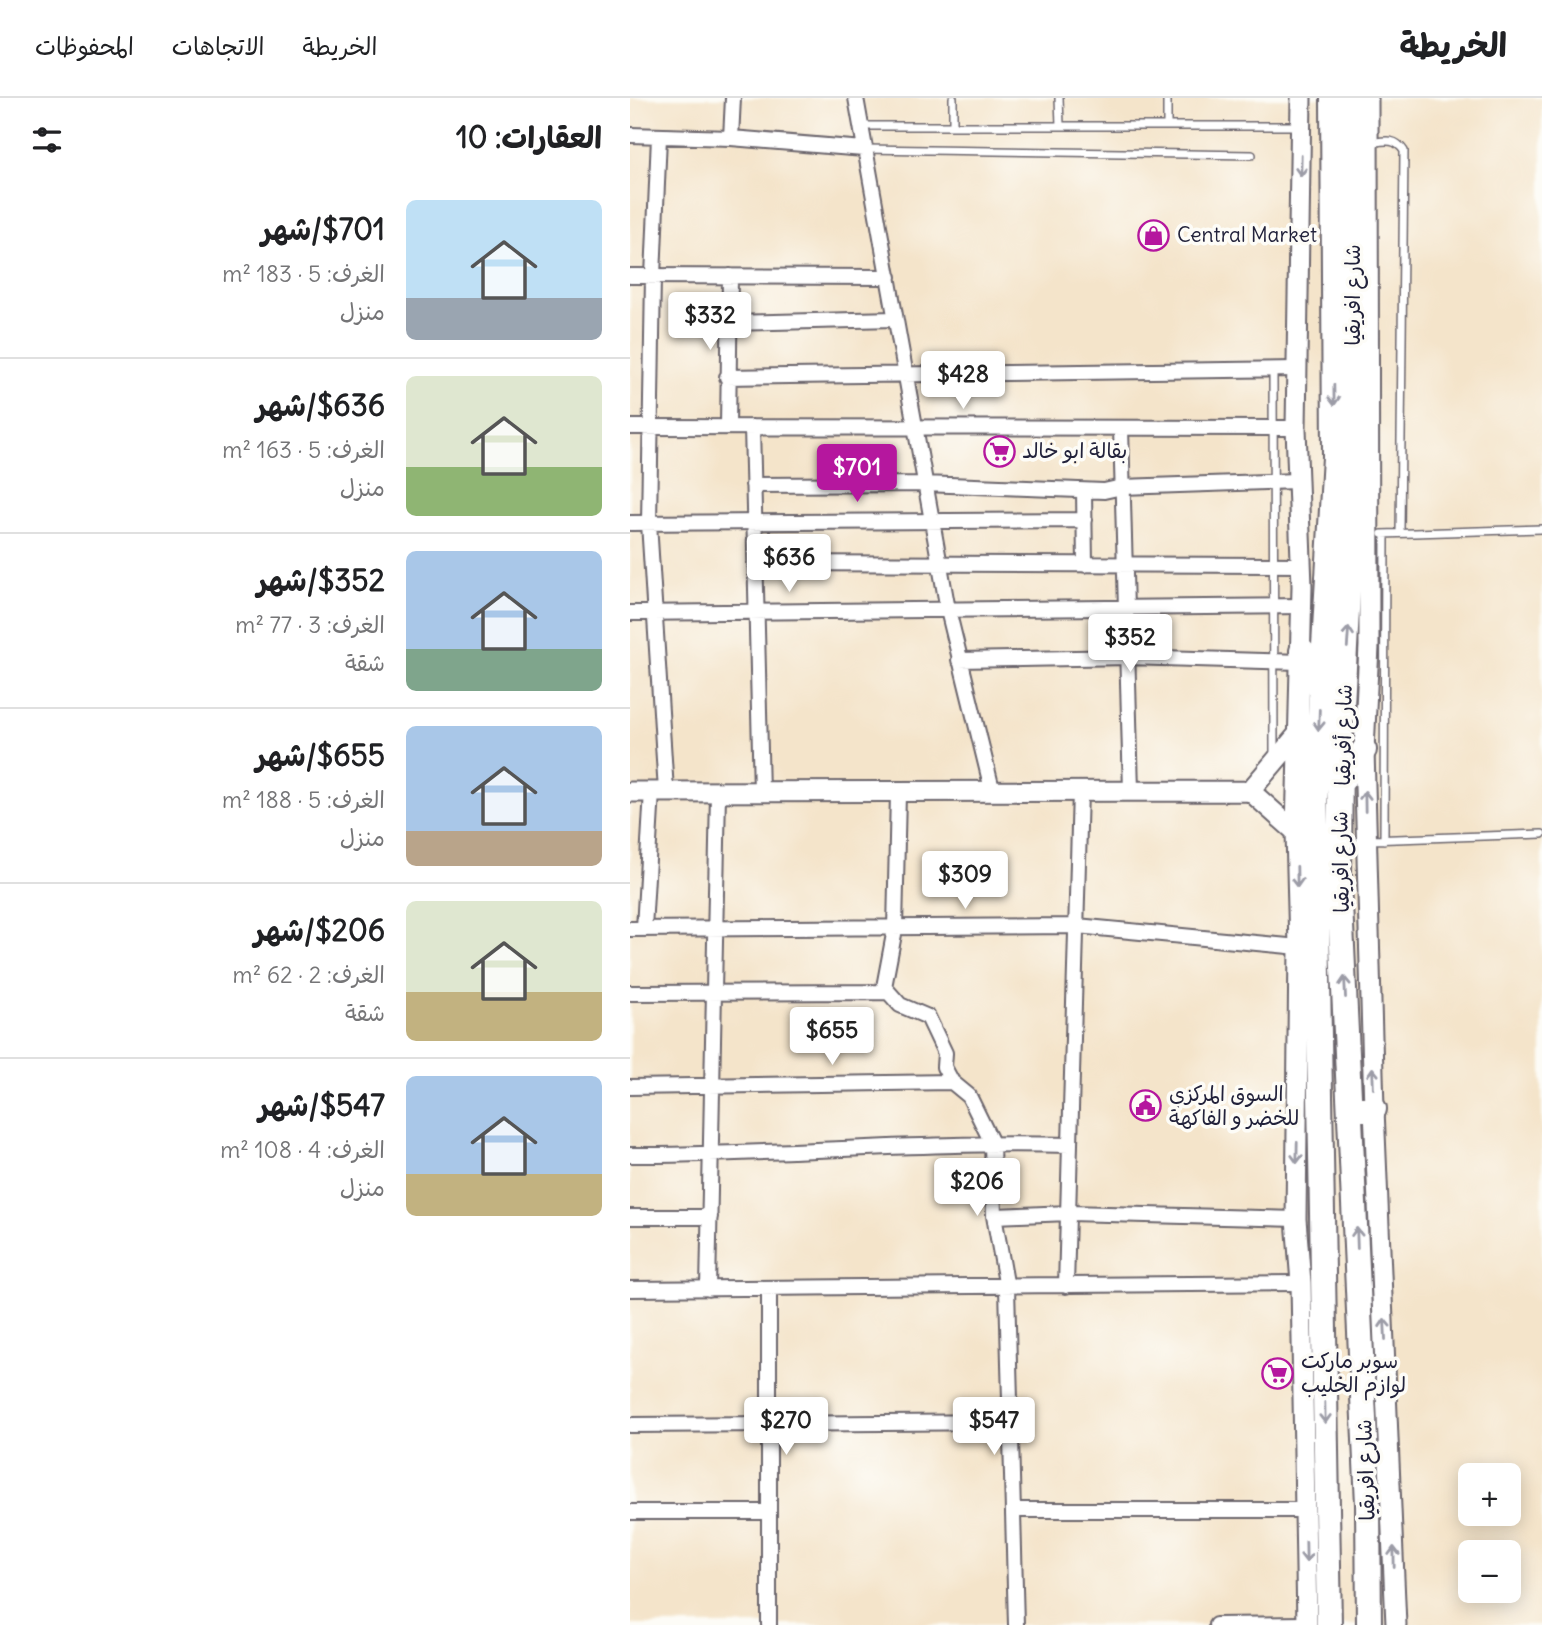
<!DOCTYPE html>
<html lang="ar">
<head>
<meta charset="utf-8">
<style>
	:root { --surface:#fff; --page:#f2f2f2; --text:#202124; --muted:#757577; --line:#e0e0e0; --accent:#b5179e }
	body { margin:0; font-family:Delius,"Playpen Sans Arabic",sans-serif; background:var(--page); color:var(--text); direction:rtl; height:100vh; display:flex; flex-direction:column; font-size:26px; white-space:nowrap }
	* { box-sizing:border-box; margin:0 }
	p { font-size:23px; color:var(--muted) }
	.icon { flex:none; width:38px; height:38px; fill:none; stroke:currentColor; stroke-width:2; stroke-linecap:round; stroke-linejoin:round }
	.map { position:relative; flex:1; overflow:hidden; direction:ltr }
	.side { display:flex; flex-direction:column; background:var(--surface); width:630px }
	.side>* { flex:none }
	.tools { position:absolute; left:828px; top:1365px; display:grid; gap:14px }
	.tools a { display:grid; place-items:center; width:63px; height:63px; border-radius:10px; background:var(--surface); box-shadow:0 4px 18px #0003; font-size:35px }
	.price { position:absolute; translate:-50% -60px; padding:0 16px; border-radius:7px; background:#fff; color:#222; font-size:23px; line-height:46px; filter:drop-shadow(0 2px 4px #0008) }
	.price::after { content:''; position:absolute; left:50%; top:42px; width:21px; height:16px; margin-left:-10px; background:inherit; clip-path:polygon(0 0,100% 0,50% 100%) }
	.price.selected { background:var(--accent); color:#fff }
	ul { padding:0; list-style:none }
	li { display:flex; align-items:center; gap:21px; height:175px; padding:0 28px }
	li+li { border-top:2px solid var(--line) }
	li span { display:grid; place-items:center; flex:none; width:196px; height:140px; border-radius:10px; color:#555 }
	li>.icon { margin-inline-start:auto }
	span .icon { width:84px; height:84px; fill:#fffc; stroke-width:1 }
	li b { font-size:30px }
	h2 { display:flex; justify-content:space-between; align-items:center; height:84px; padding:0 28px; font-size:30px }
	header { display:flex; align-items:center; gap:42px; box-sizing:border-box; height:98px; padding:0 35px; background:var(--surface); border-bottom:2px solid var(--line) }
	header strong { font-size:33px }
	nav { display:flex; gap:38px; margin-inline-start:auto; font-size:24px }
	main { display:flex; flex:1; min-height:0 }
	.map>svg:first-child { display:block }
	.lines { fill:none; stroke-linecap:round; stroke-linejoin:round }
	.lane-casing { stroke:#6c666d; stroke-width:10 }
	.street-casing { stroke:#6c666d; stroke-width:18 }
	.secondary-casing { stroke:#6c666d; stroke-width:23 }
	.highway-casing { stroke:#6c666d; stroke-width:28 }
	.lane { stroke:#fff; stroke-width:7 }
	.street { stroke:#fff; stroke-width:14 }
	.secondary { stroke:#fff; stroke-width:19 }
	.highway { stroke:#fff; stroke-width:24 }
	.oneway { stroke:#9c9ca7 }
	.labels { text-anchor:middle; stroke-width:7; stroke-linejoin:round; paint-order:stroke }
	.poi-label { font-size:21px; fill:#22223b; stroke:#fdfcf7; text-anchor:start }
	.street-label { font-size:21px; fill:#22223b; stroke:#fdfcf7 }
</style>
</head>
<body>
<header>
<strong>الخريطة</strong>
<nav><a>الخريطة</a><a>الاتجاهات</a><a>المحفوظات</a></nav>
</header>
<main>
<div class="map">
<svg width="912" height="1527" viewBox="0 0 912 1527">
	<rect width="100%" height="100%" fill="#fdfcf7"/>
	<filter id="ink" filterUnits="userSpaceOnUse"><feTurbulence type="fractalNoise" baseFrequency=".0143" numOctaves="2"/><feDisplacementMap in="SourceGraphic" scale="14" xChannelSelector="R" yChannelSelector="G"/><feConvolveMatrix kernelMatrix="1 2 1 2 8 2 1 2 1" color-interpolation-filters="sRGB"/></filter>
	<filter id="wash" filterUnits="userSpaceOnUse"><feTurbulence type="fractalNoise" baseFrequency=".00686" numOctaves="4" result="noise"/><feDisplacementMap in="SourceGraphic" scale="28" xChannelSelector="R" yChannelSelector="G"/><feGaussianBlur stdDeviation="1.57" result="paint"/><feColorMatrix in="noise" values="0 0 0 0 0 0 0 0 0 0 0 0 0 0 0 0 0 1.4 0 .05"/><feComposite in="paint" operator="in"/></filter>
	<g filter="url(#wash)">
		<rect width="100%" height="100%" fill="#f4e4ca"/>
	</g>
	<g filter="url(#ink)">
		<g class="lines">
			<defs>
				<path id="lane" d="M323 0V28
					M429 0 430 27
					M537 0V27
					M231 28H670
					M739 45C754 43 765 39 774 53L770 435
					M234 51 622 57
					M643 272 644 659
					M752 436 912 431
					M738 742 912 736
					M754 742 755 436"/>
				<path id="street" d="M226 0 318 512 362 691
					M0 37 101 40 234 51
					M29 39 23 178 19 425 36 693
					M101 40 103 0
					M0 178 259 179
					M99 225 264 221
					M97 279 667 271
					M0 329 666 330
					M98 329 100 178
					M122 329 131 694
					M491 330 501 693
					M123 387 294 386 474 393 492 389 666 383
					M454 393 455 467
					M0 425 455 422
					M125 465 671 467
					M0 515 672 508
					M329 562 498 559 671 564
					M268 695 265 831 254 889 270 907 298 919 315 955 314 969 322 984 339 998 362 1045 364 1118 377 1190 386 1527
					M14 830 22 693
					M0 831 447 828 669 849
					M0 895 256 894
					M0 989 322 984
					M0 1057C147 1057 293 1043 440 1047
					M364 1118 439 1115 666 1121
					M0 1119H80
					M436 1188 450 693
					M0 1191 671 1185
					M78 1191 88 695
					M0 1327 381 1324
					M383 1412H675
					M0 1414H139
					M139 1527V1190
					M586 1527 677 1526"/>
				<path id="secondary" d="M671 0 666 330 672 488 666 734 669 849 666 1121 671 1185 677 1527
					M738 0 739 548 734 652 744 1011 766 1527
					M620 693 669 635
					M0 694 620 693 666 734"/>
				<path id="highway" d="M722 0 723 397 710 645 709 784 738 1406 739 1527
					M672 553 690 590
					M710 686 734 652
					M722 1011H744
					M699 1527 685 703 705 359 703 0"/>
			</defs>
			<!-- lane casing -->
			<use href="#lane" class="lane-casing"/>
			<!-- street casing -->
			<use href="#street" class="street-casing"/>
			<!-- secondary casing -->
			<use href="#secondary" class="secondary-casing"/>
			<!-- highway casing -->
			<use href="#highway" class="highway-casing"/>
			<!-- lane -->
			<use href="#lane" class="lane"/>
			<!-- street -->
			<use href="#street" class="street"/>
			<!-- secondary -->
			<use href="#secondary" class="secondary"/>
			<!-- highway -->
			<use href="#highway" class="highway"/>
		</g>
		<!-- one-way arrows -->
		<defs><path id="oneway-shaft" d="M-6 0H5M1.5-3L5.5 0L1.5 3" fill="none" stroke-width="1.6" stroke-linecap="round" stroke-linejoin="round" transform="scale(1.75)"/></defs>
		<g class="oneway">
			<use href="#oneway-shaft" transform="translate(671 68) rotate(91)"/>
			<use href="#oneway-shaft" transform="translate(704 297) rotate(89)"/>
			<use href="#oneway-shaft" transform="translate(718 539) rotate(-86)"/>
			<use href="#oneway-shaft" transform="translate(689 622) rotate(92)"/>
			<use href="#oneway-shaft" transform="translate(735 703) rotate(-91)"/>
			<use href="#oneway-shaft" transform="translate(667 779) rotate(89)"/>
			<use href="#oneway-shaft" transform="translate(715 889) rotate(-93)"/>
			<use href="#oneway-shaft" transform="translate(743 980) rotate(-92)"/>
			<use href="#oneway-shaft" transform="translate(667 1055) rotate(91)"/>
			<use href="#oneway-shaft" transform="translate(727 1140) rotate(-92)"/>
			<use href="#oneway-shaft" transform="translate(755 1231) rotate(-93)"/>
			<use href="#oneway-shaft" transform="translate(695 1315) rotate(89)"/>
			<use href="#oneway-shaft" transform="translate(676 1454) rotate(89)"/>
			<use href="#oneway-shaft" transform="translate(764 1459) rotate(-91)"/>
		</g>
	</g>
	<!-- icons -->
	<defs>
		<symbol id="shop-ring" viewBox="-11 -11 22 22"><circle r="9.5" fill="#fdfcf7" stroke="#b5179e" stroke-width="1.5"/><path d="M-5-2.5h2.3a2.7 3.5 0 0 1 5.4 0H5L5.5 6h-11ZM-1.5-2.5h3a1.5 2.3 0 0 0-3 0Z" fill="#b5179e"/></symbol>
		<symbol id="supermarket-ring" viewBox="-11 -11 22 22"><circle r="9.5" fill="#fdfcf7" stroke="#b5179e" stroke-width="1.5"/><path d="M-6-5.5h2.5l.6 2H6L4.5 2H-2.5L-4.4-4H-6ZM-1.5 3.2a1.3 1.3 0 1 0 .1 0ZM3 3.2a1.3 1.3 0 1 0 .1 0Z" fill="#b5179e"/></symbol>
		<symbol id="civic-ring" viewBox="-11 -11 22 22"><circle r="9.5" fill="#fdfcf7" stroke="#b5179e" stroke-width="1.5"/><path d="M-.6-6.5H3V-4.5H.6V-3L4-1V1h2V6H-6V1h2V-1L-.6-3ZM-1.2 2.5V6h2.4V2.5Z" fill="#b5179e"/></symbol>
	</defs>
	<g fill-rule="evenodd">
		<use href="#shop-ring" x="506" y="120" width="35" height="35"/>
		<use href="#supermarket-ring" x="352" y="336" width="35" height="35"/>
		<use href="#civic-ring" x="498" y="990" width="35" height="35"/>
		<use href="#supermarket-ring" x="630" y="1258" width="35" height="35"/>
	</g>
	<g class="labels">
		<!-- poi labels -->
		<g class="poi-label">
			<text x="547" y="144">Central Market</text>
			<text x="392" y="360">بقالة ابو خالد</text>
			<text x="539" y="1003">السوق المركزي<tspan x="539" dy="24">للخضر و الفاكهة</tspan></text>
			<text x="671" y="1270">سوبر ماركت<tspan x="671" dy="24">لوازم الخليب</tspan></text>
		</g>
		<!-- street labels -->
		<g class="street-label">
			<text transform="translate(723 197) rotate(-90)" y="7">شارع افريقيا</text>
			<text transform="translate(714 637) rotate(-89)" y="7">شارع أفريقيا</text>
			<text transform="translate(711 764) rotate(-91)" y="7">شارع افريقيا</text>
			<text transform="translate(736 1372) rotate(-92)" y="7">شارع افريقيا</text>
		</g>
	</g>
</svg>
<div class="tools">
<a>+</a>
<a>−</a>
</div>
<b class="price" style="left:80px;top:254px">$332</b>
<b class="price" style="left:333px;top:313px">$428</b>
<b class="price selected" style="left:227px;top:406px">$701</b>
<b class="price" style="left:159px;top:496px">$636</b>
<b class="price" style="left:500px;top:576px">$352</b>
<b class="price" style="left:335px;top:813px">$309</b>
<b class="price" style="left:202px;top:969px">$655</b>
<b class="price" style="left:347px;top:1120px">$206</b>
<b class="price" style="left:156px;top:1359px">$270</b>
<b class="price" style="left:364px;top:1359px">$547</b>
</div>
<section class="side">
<h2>العقارات: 10<svg class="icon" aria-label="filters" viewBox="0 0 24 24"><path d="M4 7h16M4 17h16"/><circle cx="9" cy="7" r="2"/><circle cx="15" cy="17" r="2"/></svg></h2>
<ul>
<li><span style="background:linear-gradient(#bfe0f5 70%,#9aa5b1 0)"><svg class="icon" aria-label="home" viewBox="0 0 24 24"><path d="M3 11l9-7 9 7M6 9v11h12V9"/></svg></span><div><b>$701/شهر</b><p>الغرف: 5 · 183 m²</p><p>منزل</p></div></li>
<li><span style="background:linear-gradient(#dfe7d0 65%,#8fb573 0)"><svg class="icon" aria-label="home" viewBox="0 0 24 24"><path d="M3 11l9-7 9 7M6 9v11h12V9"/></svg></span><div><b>$636/شهر</b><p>الغرف: 5 · 163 m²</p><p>منزل</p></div></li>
<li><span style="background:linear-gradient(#a9c7e8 70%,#7fa58c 0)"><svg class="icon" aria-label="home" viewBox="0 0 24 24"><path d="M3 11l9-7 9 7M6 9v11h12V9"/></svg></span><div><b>$352/شهر</b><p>الغرف: 3 · 77 m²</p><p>شقة</p></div></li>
<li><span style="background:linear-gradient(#a9c7e8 75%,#b9a48a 0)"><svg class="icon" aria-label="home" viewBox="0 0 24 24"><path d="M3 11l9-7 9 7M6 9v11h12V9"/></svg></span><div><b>$655/شهر</b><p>الغرف: 5 · 188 m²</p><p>منزل</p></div></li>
<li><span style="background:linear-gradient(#dfe7d0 65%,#c2b280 0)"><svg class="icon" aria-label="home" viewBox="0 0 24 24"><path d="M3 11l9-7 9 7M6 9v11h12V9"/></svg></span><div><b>$206/شهر</b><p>الغرف: 2 · 62 m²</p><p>شقة</p></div></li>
<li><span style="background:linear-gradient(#a9c7e8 70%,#c2b280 0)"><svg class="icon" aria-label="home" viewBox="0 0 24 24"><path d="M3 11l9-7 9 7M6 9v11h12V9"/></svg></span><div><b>$547/شهر</b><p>الغرف: 4 · 108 m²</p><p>منزل</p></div></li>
</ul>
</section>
</main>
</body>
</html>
